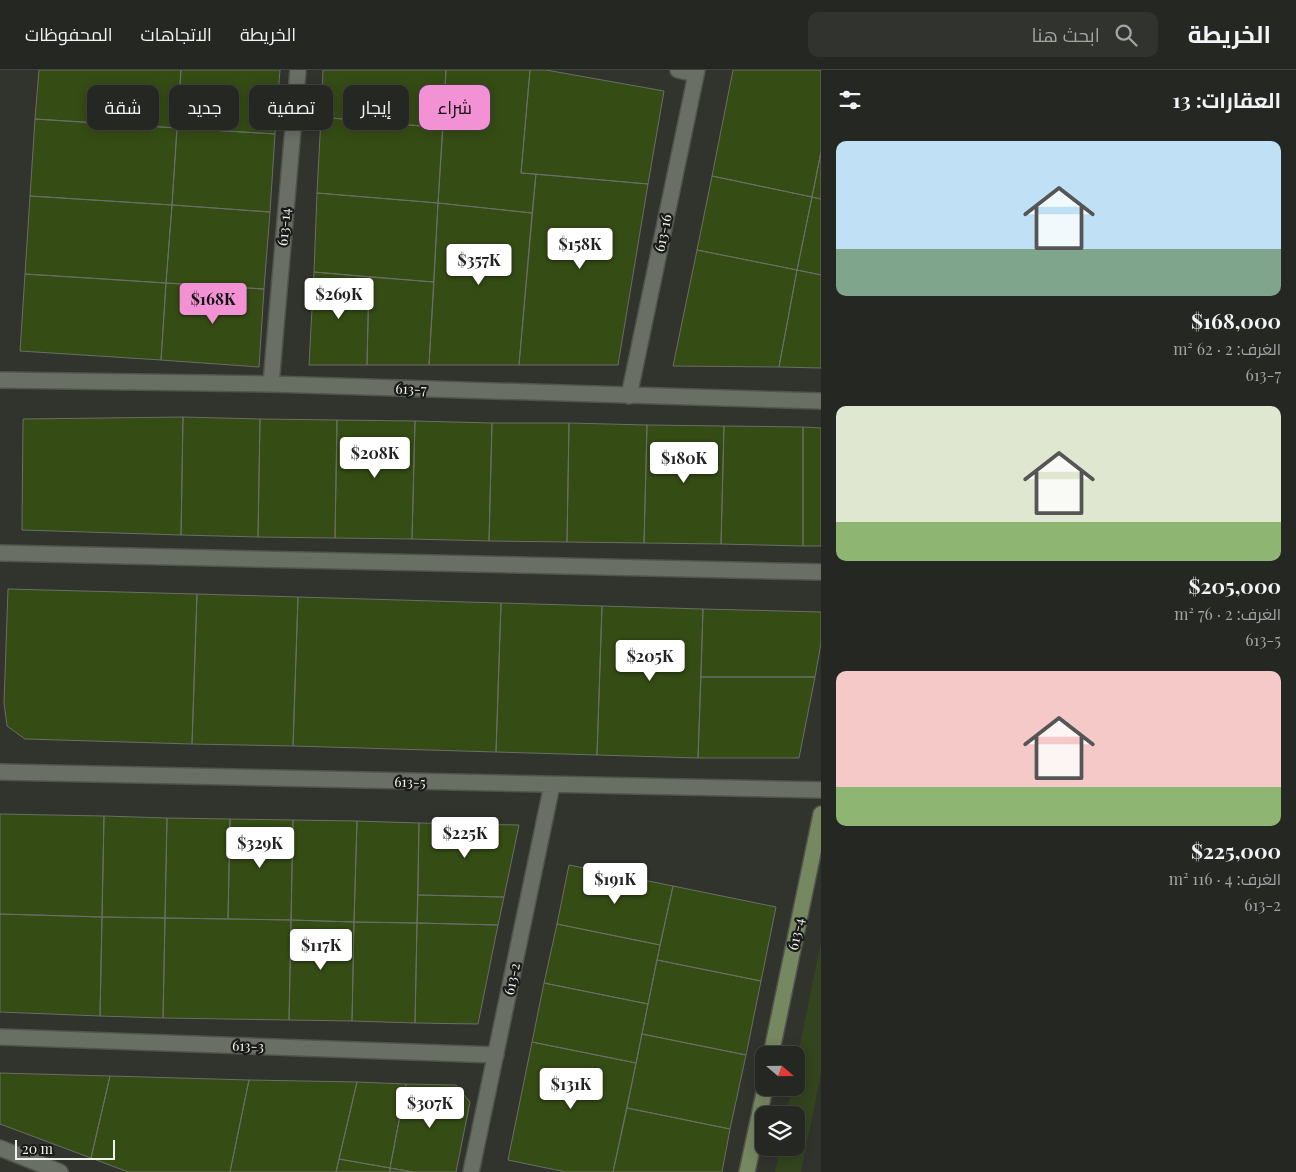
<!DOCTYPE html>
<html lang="ar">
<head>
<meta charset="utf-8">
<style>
	:root { --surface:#252722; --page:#31332f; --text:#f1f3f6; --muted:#a3a5a5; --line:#424440; --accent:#f391d5 }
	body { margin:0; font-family:"Playfair Display",Cairo,serif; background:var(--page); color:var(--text); direction:rtl; height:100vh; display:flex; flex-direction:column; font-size:19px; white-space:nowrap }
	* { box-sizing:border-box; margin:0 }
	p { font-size:16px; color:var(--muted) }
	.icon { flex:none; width:28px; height:28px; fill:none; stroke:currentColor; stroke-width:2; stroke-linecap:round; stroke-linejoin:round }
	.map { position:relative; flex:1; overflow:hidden; direction:ltr }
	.side { display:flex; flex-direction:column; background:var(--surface); width:475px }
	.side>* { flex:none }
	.guide { position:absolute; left:15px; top:15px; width:475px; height:45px; direction:rtl; display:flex; gap:10px }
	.needle { width:32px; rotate:110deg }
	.fabs { position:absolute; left:755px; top:976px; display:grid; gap:10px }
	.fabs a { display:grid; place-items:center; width:50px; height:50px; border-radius:10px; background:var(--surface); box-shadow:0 2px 12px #0003,0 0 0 1px var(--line); font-size:25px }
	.scale { position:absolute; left:15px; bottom:12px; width:100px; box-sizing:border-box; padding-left:5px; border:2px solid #eff1ec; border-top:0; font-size:14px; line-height:18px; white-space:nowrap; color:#eff1ec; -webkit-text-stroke:4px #1a1b18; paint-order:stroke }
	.price { position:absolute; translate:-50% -42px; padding:0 11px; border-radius:5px; background:#fff; color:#222; font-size:16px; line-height:32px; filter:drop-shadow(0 1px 2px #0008) }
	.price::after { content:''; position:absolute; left:50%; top:30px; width:15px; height:11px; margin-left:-8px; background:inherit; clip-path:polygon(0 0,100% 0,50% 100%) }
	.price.active { background:var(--accent); color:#111 }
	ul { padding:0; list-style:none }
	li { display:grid; align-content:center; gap:10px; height:265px; padding:0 15px }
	li span { display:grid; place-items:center; height:155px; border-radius:10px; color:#555 }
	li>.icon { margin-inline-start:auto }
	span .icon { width:90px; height:90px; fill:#fffc; stroke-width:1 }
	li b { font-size:21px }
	h2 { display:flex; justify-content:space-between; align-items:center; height:60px; padding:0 15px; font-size:21px }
	.tag { padding:0 18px; border-radius:10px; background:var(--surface); box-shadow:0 2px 12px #0003,0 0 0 1px var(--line); font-size:18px; line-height:45px }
	.tag.active { background:var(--accent); color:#111 }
	header { display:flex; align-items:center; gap:30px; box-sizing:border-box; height:70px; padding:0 25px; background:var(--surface); border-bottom:1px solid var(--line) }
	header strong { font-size:24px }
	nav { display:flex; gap:28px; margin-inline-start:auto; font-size:18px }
	.search { width:350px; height:45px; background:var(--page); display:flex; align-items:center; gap:12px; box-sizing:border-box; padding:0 18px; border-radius:10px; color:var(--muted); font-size:19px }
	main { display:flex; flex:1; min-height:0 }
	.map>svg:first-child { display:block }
	.green { fill:#33441e }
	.building { fill:#354c15; stroke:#6a6e66 }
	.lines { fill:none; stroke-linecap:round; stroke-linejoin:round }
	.street-casing { stroke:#51534d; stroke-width:18 }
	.secondary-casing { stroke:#51534d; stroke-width:18 }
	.street { stroke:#6a6f66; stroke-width:15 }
	.secondary { stroke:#768860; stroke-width:15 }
	.labels { text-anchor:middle; stroke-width:4.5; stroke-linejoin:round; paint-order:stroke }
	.street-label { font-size:14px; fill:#eff1ec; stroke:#1a1b18 }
</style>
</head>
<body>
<header>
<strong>الخريطة</strong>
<div class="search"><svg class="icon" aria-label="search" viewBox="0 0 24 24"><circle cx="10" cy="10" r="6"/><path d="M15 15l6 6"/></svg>ابحث هنا</div>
<nav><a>الخريطة</a><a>الاتجاهات</a><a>المحفوظات</a></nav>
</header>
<main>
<section class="side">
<h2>العقارات: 13<svg class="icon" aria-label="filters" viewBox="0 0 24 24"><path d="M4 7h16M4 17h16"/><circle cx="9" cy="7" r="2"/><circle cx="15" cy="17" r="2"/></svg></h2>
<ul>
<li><span style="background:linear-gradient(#bfe0f5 70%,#7fa58c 0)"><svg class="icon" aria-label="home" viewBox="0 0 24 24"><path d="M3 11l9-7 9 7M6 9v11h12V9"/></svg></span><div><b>$168,000</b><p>الغرف: 2 · 62 m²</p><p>613-7</p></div></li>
<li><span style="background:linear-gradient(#dfe7d0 75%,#8fb573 0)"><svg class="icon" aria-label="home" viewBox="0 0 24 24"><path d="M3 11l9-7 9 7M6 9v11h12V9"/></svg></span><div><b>$205,000</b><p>الغرف: 2 · 76 m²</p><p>613-5</p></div></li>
<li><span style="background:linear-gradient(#f6c9c9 75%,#8fb573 0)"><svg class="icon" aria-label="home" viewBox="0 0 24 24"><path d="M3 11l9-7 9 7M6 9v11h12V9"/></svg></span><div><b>$225,000</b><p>الغرف: 4 · 116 m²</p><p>613-2</p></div></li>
</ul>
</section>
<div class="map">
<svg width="821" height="1102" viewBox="0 0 821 1102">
	<rect width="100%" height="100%" fill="#31342d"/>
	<!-- green -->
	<path class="green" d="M821 871V1004L801 1102H775L780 1078H796V1045H786L792 1018H796V995Z"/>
	<!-- building -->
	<path class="building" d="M39 0H181L177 58 35 49Z
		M181 0H280L275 64 177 58Z
		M323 0H446L443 58 321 47Z
		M446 0H530L521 103 536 104 532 143 438 133Z
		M530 0H546L664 21 648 114 521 103Z
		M733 0H821V82L812 127 712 106Z
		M321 47 443 58 438 133 317 123Z
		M35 49 177 58 172 135 30 126Z
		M177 58 275 64 270 142 172 135Z
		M821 82V129L812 127Z
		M536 104 648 114 618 295H519Z
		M712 106 812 127 797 200 697 180Z
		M317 123 438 133 434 212 314 202Z
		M30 126 172 135 166 213 25 204Z
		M812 127 821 129V205L797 200Z
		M438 133 532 143 519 295H429Z
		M172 135 270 142 264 219 166 213Z
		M697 180 797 200 779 297 673 296Z
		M797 200 821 205V298L779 297Z
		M314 202 369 207 367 295H309Z
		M25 204 166 213 161 290 20 281Z
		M369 207 434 212 429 295H367Z
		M166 213 264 219 259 297 161 290Z
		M183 347 181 465 22 460 23 349Z
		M183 347 260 349 258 467 181 465Z
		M260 349 337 350 335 468 258 467Z
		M337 350 415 351 412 469 335 468Z
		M415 351 492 353 489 471 412 469Z
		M492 353H569L567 472 489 471Z
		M569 353 647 355 644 473 567 472Z
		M647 355 724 356 721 474 644 473Z
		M724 356 803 357V476L721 474Z
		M803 357 821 358V476H803Z
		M8 519 197 524 192 674 25 669 7 656 4 633Z
		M197 524 298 527 293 676 192 674Z
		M298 527 501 533 496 682 293 676Z
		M501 533 602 536 597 685 496 682Z
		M602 536 703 539 698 688 597 685Z
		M703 539 821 542V573L815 607H701Z
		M701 607H815L799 688H698Z
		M0 744 104 746 102 847 0 844Z
		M104 746 167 748 165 848 102 847Z
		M167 748 230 749 228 849 165 848Z
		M230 749 293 750 291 850 228 849Z
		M293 750 357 751 354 852 291 850Z
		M357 751 419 753 417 853 354 852Z
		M419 753 519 755 504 827 418 825Z
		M569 795 673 816 660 875 557 854Z
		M673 816 776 837 761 911 657 890Z
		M418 825 504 827 498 855 417 853Z
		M0 844 102 847 100 946 0 942Z
		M102 847 165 848 163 948 100 946Z
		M165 848 291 850 289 950 163 948Z
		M291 850 354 852 352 951 289 950Z
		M354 852 417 853 415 953 352 951Z
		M417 853 498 855 478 954 415 953Z
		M557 854 660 875 648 934 544 913Z
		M657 890 761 911 746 985 642 964Z
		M544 913 648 934 636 993 532 972Z
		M642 964 746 985 730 1059 627 1038Z
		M532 972 636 993 613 1102H566L508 1090Z
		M0 1003 110 1006 91 1088 0 1054Z
		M110 1006 249 1010 230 1102H128L91 1088Z
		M249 1010 357 1012 336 1102H230Z
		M357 1012 406 1014 390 1098 339 1089Z
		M406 1014 456 1015 470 1032 456 1102H413L390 1098Z
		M627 1038 730 1059 722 1102H613Z
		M339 1089 390 1098V1102H336Z
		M390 1098 413 1102H390Z"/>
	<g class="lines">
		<defs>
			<path id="street" d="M678 0 696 4
				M0 310 271 314 821 331
				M271 314 298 0
				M629 326 697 0
				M0 483 821 502
				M0 702 821 720
				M0 967 496 985
				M0 1078 60 1102
				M471 1102 552 715"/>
			<path id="secondary" d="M771 985 821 744
				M747 1102 765 1018"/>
		</defs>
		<!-- street casing -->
		<use href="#street" class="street-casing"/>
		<!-- secondary casing -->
		<use href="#secondary" class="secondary-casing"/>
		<!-- street -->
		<use href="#street" class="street"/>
		<!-- secondary -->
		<use href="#secondary" class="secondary"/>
	</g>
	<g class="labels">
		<!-- street labels -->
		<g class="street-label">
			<text transform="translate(284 157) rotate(-85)" y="5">613-14</text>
			<text transform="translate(663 163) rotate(-78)" y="5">613-16</text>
			<text transform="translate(411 319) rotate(2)" y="5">613-7</text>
			<text transform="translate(410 712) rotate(1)" y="5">613-5</text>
			<text transform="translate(796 864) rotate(-78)" y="5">613-4</text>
			<text transform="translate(512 909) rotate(-78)" y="5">613-2</text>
			<text transform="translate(248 976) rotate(2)" y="5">613-3</text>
		</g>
	</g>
</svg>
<div class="fabs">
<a><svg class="needle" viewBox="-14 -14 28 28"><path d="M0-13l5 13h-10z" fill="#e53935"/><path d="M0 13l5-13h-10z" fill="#a3a5a5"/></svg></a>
<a><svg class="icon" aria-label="layers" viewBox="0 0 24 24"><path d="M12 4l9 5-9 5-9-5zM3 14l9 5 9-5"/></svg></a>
</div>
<div class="scale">20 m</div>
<b class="price" style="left:580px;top:200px">$158K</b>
<b class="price" style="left:479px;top:216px">$357K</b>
<b class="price" style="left:339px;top:250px">$269K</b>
<b class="price active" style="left:213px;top:255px">$168K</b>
<b class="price" style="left:375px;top:409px">$208K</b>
<b class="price" style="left:684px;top:414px">$180K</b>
<b class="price" style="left:650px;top:612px">$205K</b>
<b class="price" style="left:465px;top:789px">$225K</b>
<b class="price" style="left:260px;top:799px">$329K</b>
<b class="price" style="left:615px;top:835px">$191K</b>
<b class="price" style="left:321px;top:901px">$117K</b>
<b class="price" style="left:571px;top:1040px">$131K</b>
<b class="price" style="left:430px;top:1059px">$307K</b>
<div class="guide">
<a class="tag active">شراء</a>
<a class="tag">إيجار</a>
<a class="tag">تصفية</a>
<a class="tag">جديد</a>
<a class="tag">شقة</a>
</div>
</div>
</main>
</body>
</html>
